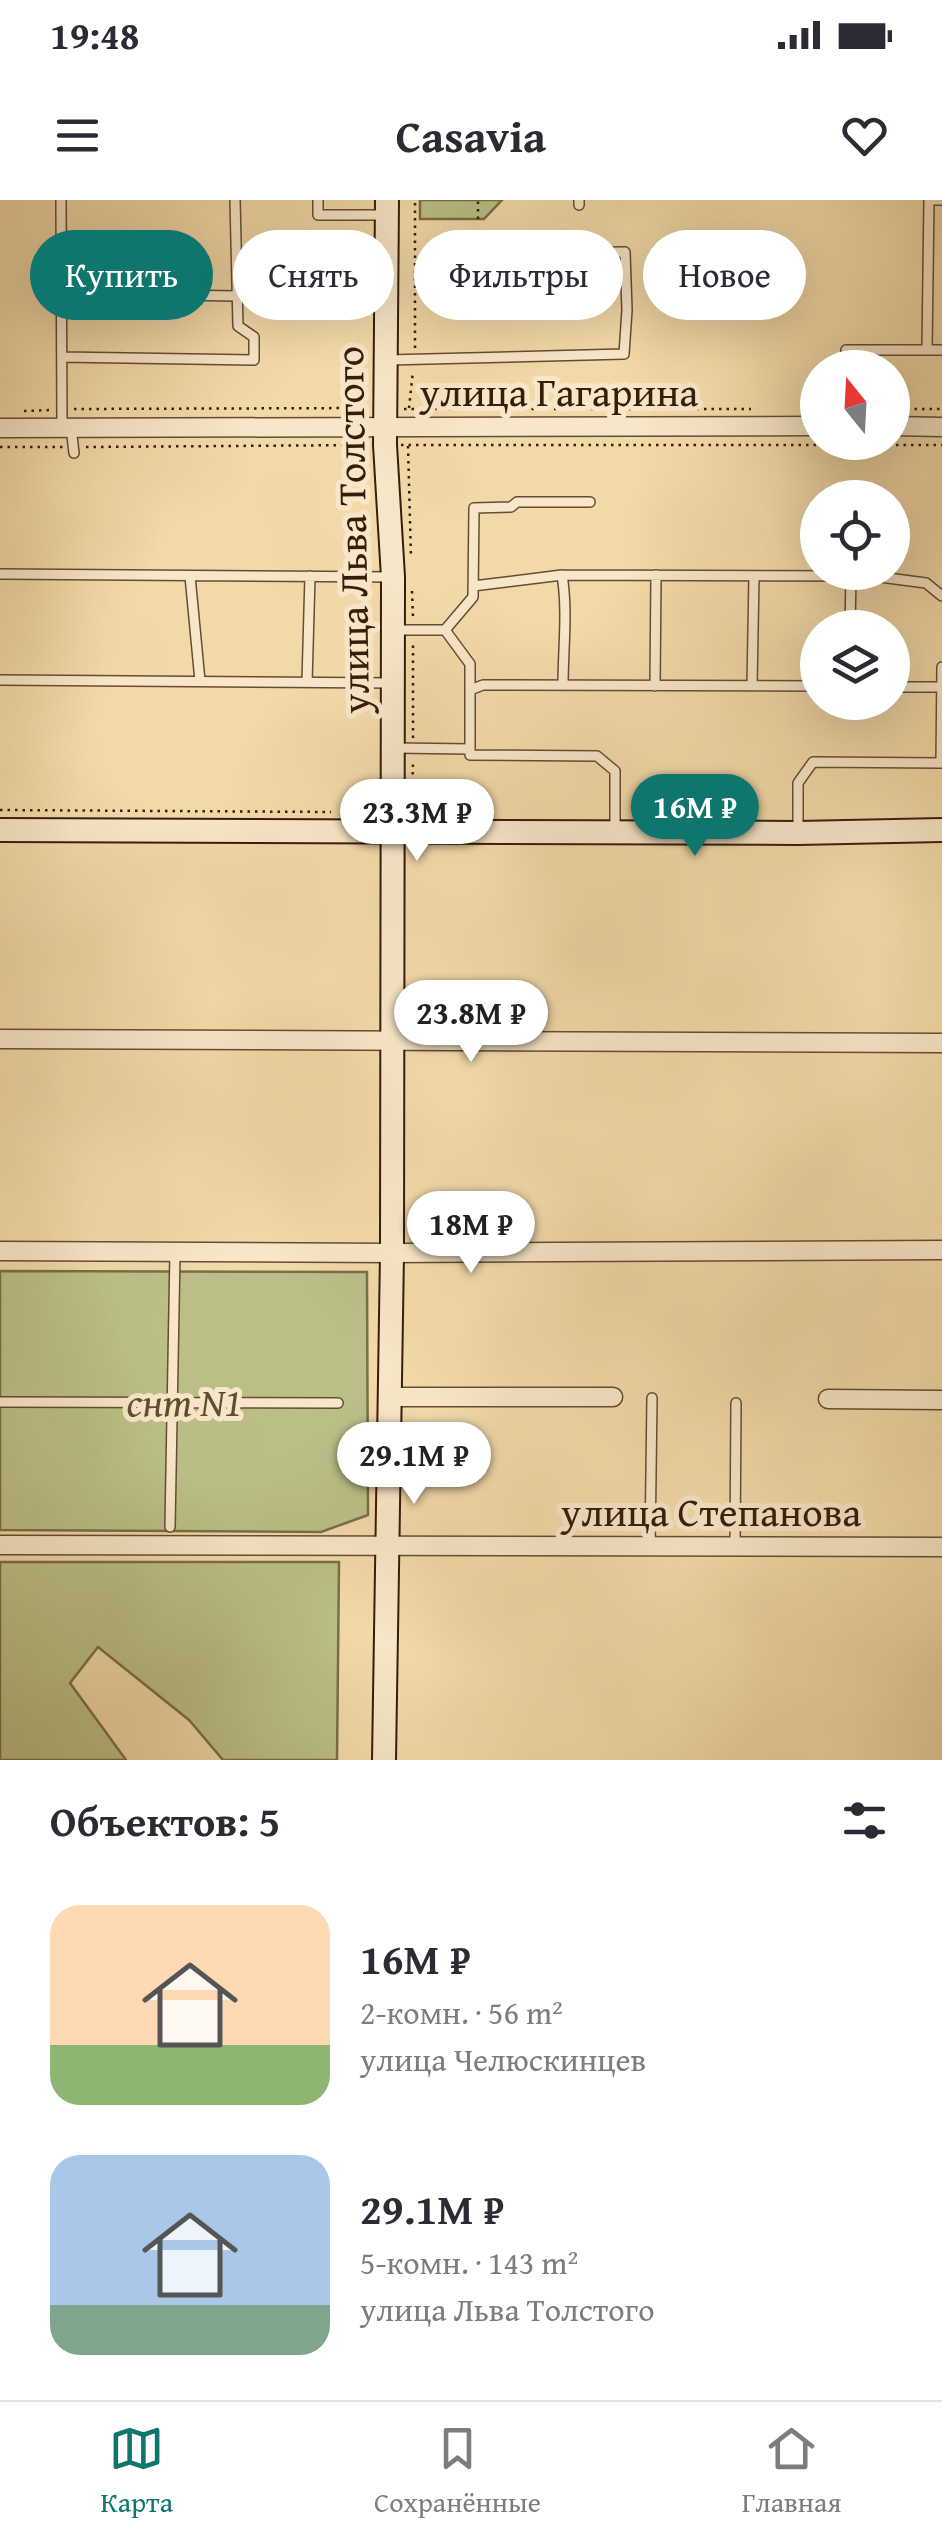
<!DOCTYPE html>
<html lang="ru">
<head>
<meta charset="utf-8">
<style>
	:root { --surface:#fff; --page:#f2f2f3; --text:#2b2b33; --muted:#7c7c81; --line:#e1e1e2; --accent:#0f766e }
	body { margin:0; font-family:"Gentium Book Plus",serif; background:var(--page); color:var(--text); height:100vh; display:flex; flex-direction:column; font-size:38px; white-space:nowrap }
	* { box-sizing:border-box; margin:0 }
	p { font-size:32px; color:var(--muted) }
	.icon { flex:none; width:55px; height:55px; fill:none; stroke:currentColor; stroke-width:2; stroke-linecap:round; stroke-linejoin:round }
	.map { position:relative; height:1560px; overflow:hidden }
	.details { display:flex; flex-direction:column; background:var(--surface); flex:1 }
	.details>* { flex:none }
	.banner { position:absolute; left:30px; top:30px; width:882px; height:90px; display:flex; gap:20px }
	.needle { width:65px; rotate:342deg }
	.buttons { position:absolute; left:800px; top:150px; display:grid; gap:20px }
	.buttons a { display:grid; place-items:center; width:110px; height:110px; border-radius:50%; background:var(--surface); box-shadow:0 10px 40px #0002; font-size:50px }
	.price { position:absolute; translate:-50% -85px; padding:0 22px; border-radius:35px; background:#fff; color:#222; font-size:32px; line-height:65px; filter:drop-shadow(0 2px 5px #0008) }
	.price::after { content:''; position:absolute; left:50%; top:60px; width:30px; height:22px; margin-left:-15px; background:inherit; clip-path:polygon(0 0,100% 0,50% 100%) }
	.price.current { background:var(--accent); color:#fff }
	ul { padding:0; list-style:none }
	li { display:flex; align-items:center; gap:30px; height:250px; padding:0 50px }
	li span { display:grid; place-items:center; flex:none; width:280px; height:200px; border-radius:30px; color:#555 }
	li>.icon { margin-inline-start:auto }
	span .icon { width:120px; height:120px; fill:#fffc; stroke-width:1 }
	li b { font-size:42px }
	h2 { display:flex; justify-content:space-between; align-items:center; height:120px; padding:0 50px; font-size:42px }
	.pill { padding:0 35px; border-radius:45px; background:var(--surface); box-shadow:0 10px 40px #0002; font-size:35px; line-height:90px }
	.pill.current { background:var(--accent); color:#fff }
	.status { display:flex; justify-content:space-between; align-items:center; height:70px; padding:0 50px; background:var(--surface); direction:ltr }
	.status svg { height:28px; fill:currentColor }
	header { display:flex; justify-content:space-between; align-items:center; height:130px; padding:0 50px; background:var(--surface); font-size:45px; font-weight:700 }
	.dock { display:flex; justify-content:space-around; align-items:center; height:140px; border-top:2px solid var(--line); background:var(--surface); font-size:28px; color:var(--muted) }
	.dock a { display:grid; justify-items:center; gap:5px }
	.dock .current { color:var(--accent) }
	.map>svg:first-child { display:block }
	.green { fill:#bbbf87; stroke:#786e48; stroke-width:2.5 }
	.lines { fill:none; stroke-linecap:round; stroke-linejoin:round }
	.lane-casing { stroke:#654c32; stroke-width:12 }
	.street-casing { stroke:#654c32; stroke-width:21 }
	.secondary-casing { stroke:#361d0a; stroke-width:26 }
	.path { stroke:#361d0a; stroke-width:2.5; stroke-dasharray:2.5 5; stroke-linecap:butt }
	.lane { stroke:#f7e6c7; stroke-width:9 }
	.street { stroke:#f7e6c7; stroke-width:18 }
	.secondary { stroke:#f7e6c7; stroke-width:22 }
	.labels { text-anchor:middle; stroke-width:10; stroke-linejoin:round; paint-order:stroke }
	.street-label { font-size:40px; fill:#361d0a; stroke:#f7e6c7 }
	.park-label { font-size:40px; font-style:italic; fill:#5e4e30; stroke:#f7e6c7 }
</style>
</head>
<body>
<div class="status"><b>19:48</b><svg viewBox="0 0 49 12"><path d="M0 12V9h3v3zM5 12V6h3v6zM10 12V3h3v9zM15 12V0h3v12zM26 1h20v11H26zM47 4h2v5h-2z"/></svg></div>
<header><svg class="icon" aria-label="menu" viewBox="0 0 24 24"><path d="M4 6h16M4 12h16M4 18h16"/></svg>Casavia<svg class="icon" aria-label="heart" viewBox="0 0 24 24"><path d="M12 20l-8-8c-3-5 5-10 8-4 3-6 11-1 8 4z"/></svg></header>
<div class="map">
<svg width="942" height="1560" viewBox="0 0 942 1560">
	<rect width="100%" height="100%" fill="#f2d9a9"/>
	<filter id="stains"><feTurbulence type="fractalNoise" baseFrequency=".002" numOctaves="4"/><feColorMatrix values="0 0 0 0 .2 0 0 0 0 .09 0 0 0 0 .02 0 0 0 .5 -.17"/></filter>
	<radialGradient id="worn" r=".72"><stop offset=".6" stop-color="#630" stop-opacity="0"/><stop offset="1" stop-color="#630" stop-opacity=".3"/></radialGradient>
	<!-- green -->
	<path class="green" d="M420 0H502L484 19H420Z
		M0 1071 367 1072 368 1315 321 1332 0 1330Z
		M0 1362H339L337 1560H223L189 1520 98 1447 70 1483 126 1560H0Z"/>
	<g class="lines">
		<defs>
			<path id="lane" d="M61 0 62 226
				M318 0V15H384
				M579 0V5
				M62 93 236 96
				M927 150 929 0H942
				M62 157 254 160V137L238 126 235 0
				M387 160 624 154 627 110 625 52 555 53
				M846 168V150H942
				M71 227 74 253
				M0 374 392 377
				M562 375C568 411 563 449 563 485
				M190 376 200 481
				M473 386 562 375 872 376 926 383 942 396
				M850 428 851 376
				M393 430H445L473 397 474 308 511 307 517 302H590
				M445 430 470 464V555L597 556 615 571V630
				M0 480 392 483
				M307 482 310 376
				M655 486 656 375
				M752 486 754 376
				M892 487H942
				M470 490 483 485 818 486
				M395 548 470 549
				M798 630V583L813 562 941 563 942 467
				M0 1202 338 1203
				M170 1327 175 1052
				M650 1347 652 1198
				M735 1347 736 1203"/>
			<path id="street" d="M892 226 942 227
				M0 228 818 226
				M0 839 942 843
				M0 1051 392 1053 942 1050
				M390 1197H613
				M828 1199 942 1200
				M0 1345 942 1347"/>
			<path id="secondary" d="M0 630 798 633 942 630
				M384 1560 392 1053 393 377 385 245 387 0"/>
		</defs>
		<!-- lane casing -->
		<use href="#lane" class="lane-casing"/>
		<!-- street casing -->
		<use href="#street" class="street-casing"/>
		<!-- secondary casing -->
		<use href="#secondary" class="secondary-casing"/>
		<!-- path -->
		<path class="path" d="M478 19V0
			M415 148V0
			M409 208 413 171
			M74 209 366 208
			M404 209H751
			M892 209H942
			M24 211 51 210
			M401 245H942
			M408 246 411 358
			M0 247H63
			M86 247 368 245
			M412 391 413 418
			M413 538V441
			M0 610 331 612
			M412 612 413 561"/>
		<!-- lane -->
		<use href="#lane" class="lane"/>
		<!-- street -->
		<use href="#street" class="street"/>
		<!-- secondary -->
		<use href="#secondary" class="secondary"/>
	</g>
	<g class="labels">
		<!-- street labels -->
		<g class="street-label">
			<text x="559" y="206">улица Гагарина</text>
			<text transform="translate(352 330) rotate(-91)" y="14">улица Льва Толстого</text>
			<text x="711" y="1326">улица Степанова</text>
		</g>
		<!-- park labels -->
		<g class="park-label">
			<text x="184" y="1216">снт N1</text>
		</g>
	</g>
	<rect width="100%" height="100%" filter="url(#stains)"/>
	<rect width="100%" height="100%" fill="url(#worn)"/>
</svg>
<div class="buttons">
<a><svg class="needle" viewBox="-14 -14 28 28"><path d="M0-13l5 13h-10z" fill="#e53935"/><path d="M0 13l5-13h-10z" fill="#7c7c81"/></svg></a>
<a><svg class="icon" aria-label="locate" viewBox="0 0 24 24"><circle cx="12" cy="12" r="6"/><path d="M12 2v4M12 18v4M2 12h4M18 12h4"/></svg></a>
<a><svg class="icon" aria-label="layers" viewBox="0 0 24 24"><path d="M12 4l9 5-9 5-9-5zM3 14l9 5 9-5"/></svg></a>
</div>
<b class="price current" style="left:695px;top:659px">16M ₽</b>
<b class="price" style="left:417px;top:664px">23.3M ₽</b>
<b class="price" style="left:471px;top:865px">23.8M ₽</b>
<b class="price" style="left:471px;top:1076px">18M ₽</b>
<b class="price" style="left:414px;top:1307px">29.1M ₽</b>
<div class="banner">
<a class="pill current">Купить</a>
<a class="pill">Снять</a>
<a class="pill">Фильтры</a>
<a class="pill">Новое</a>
</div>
</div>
<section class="details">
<h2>Объектов: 5<svg class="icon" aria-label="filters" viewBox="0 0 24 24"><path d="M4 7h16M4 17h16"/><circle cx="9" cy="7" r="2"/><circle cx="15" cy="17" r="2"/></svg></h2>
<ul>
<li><span style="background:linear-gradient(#ffd9b3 70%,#8fb573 0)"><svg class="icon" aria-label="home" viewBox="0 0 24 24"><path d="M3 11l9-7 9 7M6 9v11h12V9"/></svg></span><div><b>16M ₽</b><p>2-комн. · 56 m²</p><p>улица Челюскинцев</p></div></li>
<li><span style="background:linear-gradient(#a9c7e8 75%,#7fa58c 0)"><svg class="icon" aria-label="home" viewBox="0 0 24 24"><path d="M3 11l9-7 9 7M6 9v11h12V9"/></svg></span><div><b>29.1M ₽</b><p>5-комн. · 143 m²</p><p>улица Льва Толстого</p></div></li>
</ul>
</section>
<nav class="dock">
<a class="current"><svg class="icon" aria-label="map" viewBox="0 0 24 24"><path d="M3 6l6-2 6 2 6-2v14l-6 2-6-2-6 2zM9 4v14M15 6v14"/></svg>Карта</a>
<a><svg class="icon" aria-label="saved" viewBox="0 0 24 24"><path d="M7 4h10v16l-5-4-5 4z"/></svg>Сохранённые</a>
<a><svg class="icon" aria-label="home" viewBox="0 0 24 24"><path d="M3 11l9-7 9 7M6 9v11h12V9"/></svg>Главная</a>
</nav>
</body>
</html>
